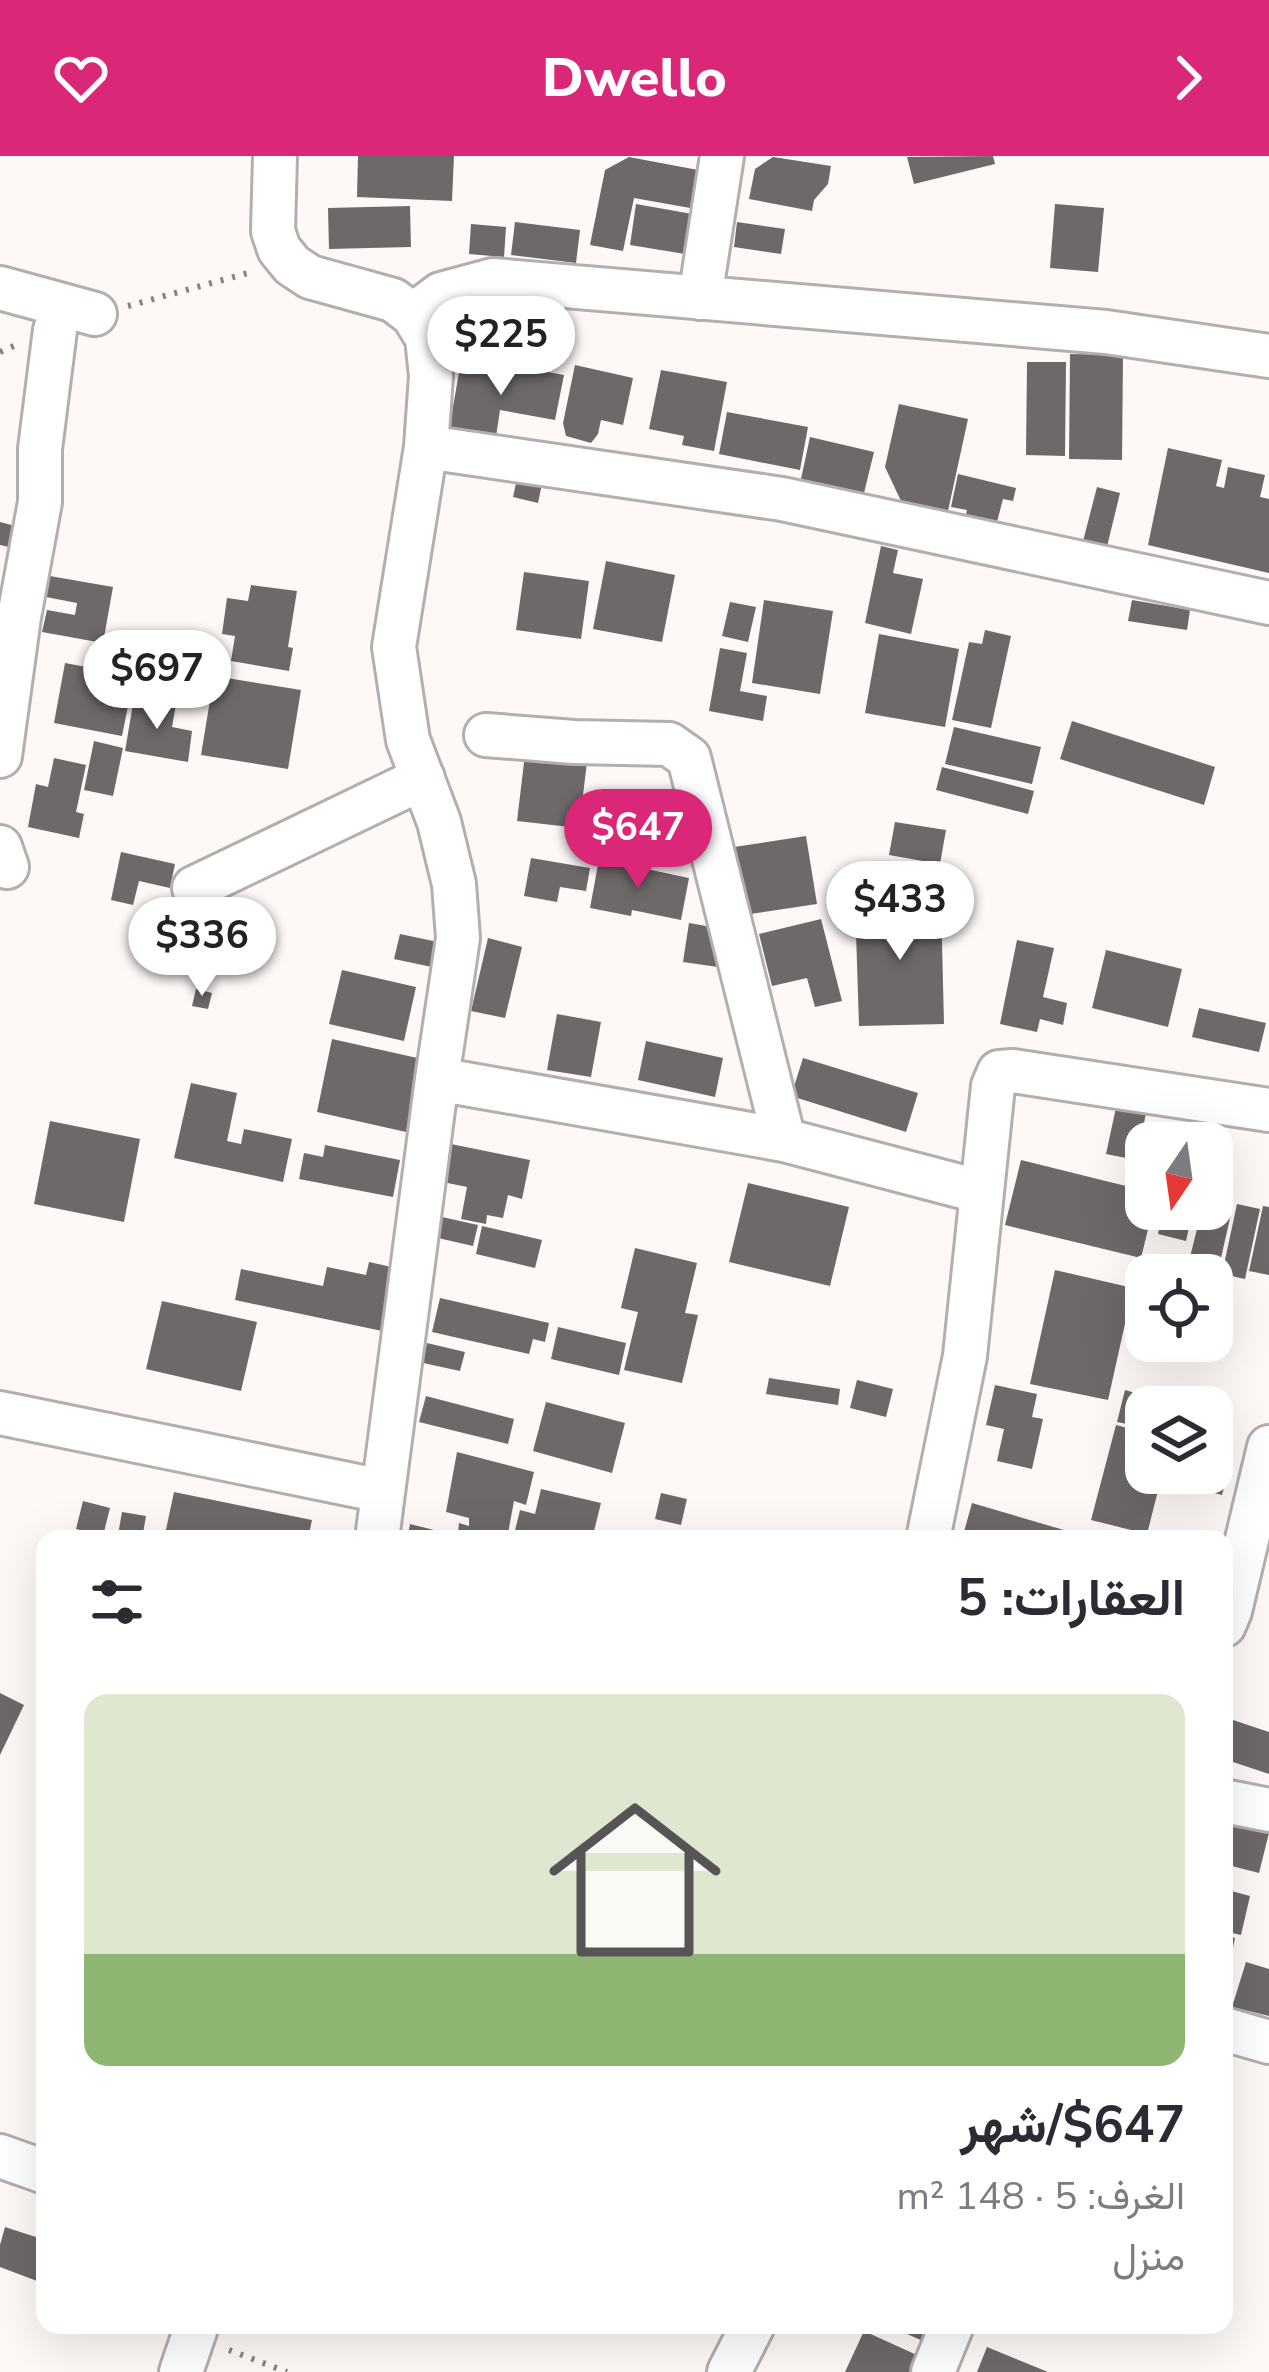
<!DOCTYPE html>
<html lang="ar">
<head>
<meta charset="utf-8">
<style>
	:root { --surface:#fff; --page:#f7f7f7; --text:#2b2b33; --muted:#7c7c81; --accent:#db2777 }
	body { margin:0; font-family:"Nunito Sans",Vazirmatn,sans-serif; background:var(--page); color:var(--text); direction:rtl; height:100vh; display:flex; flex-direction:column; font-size:45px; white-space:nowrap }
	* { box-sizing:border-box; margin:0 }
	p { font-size:39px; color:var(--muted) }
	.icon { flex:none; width:66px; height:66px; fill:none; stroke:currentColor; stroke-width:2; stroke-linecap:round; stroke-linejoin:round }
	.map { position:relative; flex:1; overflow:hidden; direction:ltr }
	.sheet { position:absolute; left:36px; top:1374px; width:1197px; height:804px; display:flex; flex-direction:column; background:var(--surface); border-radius:24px; box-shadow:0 12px 48px #0002; direction:rtl }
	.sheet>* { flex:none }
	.needle { width:78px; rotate:193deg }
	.controls { position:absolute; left:1125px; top:966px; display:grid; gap:24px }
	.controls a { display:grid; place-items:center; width:108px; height:108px; border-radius:24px; background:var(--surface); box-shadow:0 12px 48px #0002; font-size:60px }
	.price { position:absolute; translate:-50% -102px; padding:0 27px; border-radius:42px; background:#fff; color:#222; font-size:39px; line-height:78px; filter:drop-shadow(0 3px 6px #0008) }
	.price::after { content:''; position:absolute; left:50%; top:72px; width:36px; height:27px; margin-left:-18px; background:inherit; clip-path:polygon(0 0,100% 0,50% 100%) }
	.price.active { background:var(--accent); color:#fff }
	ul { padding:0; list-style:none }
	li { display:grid; align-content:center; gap:24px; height:636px; padding:0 48px }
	li span { display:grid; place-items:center; height:372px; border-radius:24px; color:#555 }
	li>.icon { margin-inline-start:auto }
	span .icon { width:216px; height:216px; fill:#fffc; stroke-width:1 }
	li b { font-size:51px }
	h2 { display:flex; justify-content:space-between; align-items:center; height:144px; padding:0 48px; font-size:51px }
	header { display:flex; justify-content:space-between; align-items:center; height:156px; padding:0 48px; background:var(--accent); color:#fff; font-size:54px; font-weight:800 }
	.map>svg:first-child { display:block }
	.building { fill:#6e6969 }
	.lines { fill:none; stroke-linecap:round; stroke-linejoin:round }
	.minor-casing { stroke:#b4afae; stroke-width:48 }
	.path { stroke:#878382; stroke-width:6; stroke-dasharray:3 9; stroke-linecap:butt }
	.minor { stroke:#fff; stroke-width:42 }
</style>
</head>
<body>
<header><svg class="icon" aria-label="forward" viewBox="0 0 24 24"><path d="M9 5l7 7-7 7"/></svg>Dwello<svg class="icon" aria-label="heart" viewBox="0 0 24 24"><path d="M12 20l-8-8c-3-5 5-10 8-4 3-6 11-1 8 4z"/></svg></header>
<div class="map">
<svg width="1269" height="2216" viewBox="0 0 1269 2216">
	<rect width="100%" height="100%" fill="#fef8f7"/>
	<!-- building -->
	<path class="building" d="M358 0H454L452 45 357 41Z
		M993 0 995 8 914 28 907 1Z
		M629 1 698 14 690 52 634 42 623 95 590 89 605 14Z
		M773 1 831 10 828 28 814 44 812 55 749 43 755 13Z
		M636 48 698 59 691 99 630 89Z
		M1055 48 1104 52 1098 116 1050 112Z
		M410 50 411 91 329 93 328 52Z
		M515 66 580 74 576 107 511 99Z
		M737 66 785 73 781 98 734 91Z
		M471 68 506 71 504 101 469 98Z
		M1070 198 1123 199 1122 304 1069 303Z
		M488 205 564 219 555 264 500 254 495 287 448 279 460 211 487 216Z
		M1027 206H1066L1065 300 1026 299Z
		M575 209 633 222 623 269 601 264 598 278 591 287 566 280 563 267Z
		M661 214 727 226 714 295 682 289 684 280 649 273Z
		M899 248 968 263 948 355 901 345 885 311Z
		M727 256 808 271 800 314 719 298Z
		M810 281 874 296 864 337 801 323Z
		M1168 292 1222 304 1216 330 1224 332 1228 311 1265 319 1260 341 1269 343V417L1148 389Z
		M518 318 543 323 538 347 513 341Z
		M958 318 1016 332 1013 345 1003 343 997 366 966 359 967 354 951 351Z
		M1097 331 1120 337 1105 399 1081 393Z
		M0 366 23 372 18 393 0 389Z
		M881 390 898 394 893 417 923 423 911 478 865 467Z
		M606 405 675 419 662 486 593 473Z
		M524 416 589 425 581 483 516 474Z
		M50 420 113 431 103 487 42 476 47 454 75 459 77 447 46 441Z
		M251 429 297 435 288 491 293 492 289 515 231 505 235 480 222 478 227 442 248 445Z
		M764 444 833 455 820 538 752 527Z
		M1132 444 1190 454 1187 474 1128 465Z
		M730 446 756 451 748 486 722 480Z
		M985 474 1011 480 991 572 952 564 969 486 982 488Z
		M879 478 959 493 945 571 865 557Z
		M720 492 747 497 740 535 767 540 763 565 709 555Z
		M65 507 134 520 122 580 54 567Z
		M214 520 301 534 288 613 201 599Z
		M134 542 176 548 172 571 192 575 188 606 125 595Z
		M1072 565 1215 611 1204 649 1060 603Z
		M954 571 1041 591 1032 628 945 608Z
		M94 585 123 592 113 640 84 634Z
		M526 590 588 598 579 672 517 665Z
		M54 602 86 609 76 656 84 658 79 682 28 671 36 628 48 631Z
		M942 611 1034 635 1028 658 936 634Z
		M895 666 946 674 940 708 889 699Z
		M806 680 817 748 744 759 734 691Z
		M121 696 175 708 170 732 139 725 133 749 111 744Z
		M531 702 590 712 586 735 560 731 557 746 524 740Z
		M599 703 689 722 681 764 632 754 631 760 590 752Z
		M941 744 944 868 859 870 855 746Z
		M821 763 842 845 815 851 807 822 772 830 759 778Z
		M689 767 718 772 725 812 683 806Z
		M400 778 438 786 432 811 394 803Z
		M488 782 522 791 505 862 471 855Z
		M1017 784 1054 792 1043 841 1067 847 1063 869 1040 863 1037 876 1000 868Z
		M1106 794 1182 813 1168 871 1092 852Z
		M342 814 416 831 404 885 329 868Z
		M196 833 212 837 208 853 192 850Z
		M1199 852 1266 867 1259 896 1192 881Z
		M557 858 601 866 591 921 547 914Z
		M332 883 422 903 406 976 317 956Z
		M646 885 723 902 715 941 638 924Z
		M803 902 918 937 906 976 791 940Z
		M191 927 237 937 227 985 241 988 244 973 292 983 283 1026 174 1002Z
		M1117 947 1147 953 1136 1004 1106 998Z
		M50 965 140 983 124 1066 34 1048Z
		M451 988 530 1004 522 1043 508 1039 503 1062 487 1059 486 1068 461 1063 467 1031 443 1026Z
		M325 989 400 1004 393 1041 299 1023 304 997 323 1001Z
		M1021 1004 1146 1035V1053H1153L1141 1102 1005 1069Z
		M748 1027 849 1051 830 1130 729 1106Z
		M1237 1048 1260 1053 1245 1123 1222 1118Z
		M1263 1050 1269 1051V1119L1249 1115Z
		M1163 1053H1210L1231 1058 1218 1115 1188 1109 1198 1069 1190 1067 1186 1085 1158 1078Z
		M442 1061 478 1069 473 1090 438 1082Z
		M482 1070 542 1084 535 1112 476 1098Z
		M635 1092 697 1107 685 1157 698 1159 682 1227 624 1214 638 1156 621 1152Z
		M369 1106 396 1112 382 1175 235 1144 241 1113 323 1130 327 1111 366 1119Z
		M1055 1114 1133 1132 1108 1244 1030 1228Z
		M440 1142 549 1167 545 1186 533 1183 529 1198 432 1176Z
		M162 1145 257 1166 241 1235 146 1213Z
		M558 1171 626 1187 619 1219 551 1203Z
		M427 1187 465 1196 460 1215 423 1207Z
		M769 1222 840 1233 838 1249 766 1238Z
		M857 1224 893 1233 886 1261 850 1252Z
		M995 1229 1037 1238 1032 1261 1043 1263 1032 1313 997 1305 1004 1273 986 1269Z
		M1125 1234 1139 1238 1132 1269 1117 1266Z
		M426 1240 514 1263 508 1288 419 1266Z
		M546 1246 625 1267 612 1317 533 1295Z
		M1116 1269 1146 1277V1317H1212V1294L1233 1299 1222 1339 1161 1323 1147 1378 1091 1364Z
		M457 1296 534 1316 526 1349 514 1345 507 1383H490L458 1376 459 1367 469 1370V1362L446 1356Z
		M541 1333 601 1347 592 1383H513L520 1354 535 1358Z
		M174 1336 312 1364 308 1383H164Z
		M661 1337 687 1343 681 1369 655 1363Z
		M83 1345 110 1352 103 1380 76 1373Z
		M972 1347 1091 1382 1090 1383H962Z
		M122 1356 146 1360 142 1383 118 1379Z
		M410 1368 446 1377 444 1383H407Z
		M0 1537 24 1549 0 1599Z
		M1224 1561 1269 1576V1618L1224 1603Z
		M1224 1651 1269 1663V1677L1259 1717 1224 1708Z
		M1224 1733 1250 1740 1241 1779 1224 1775Z
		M1224 1780 1235 1782 1229 1810 1224 1809Z
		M1246 1806 1269 1813V1860L1232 1851Z
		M5 2071 45 2084V2128L0 2111V2089Z
		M887 2169H933L925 2186Z
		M864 2175 919 2200 912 2216H845Z
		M987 2191 1048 2216H977Z"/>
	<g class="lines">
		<defs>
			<path id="minor" d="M275 0 273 75 279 93 292 109 310 121 393 144 413 159 427 182 431 220 426 291 394 491 408 584 439 666 454 728 458 782 437 923 377 1383
				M0 132 95 158
				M700 142 722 0
				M413 159 441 138 493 124 1106 176 1269 200
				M426 291 782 343 1269 447
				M486 579 574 586 669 588 689 602 784 984
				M0 600 19 461 40 346V293L55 174
				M0 691 7 711
				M194 732 423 622
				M437 923 784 984 982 1036
				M0 1257 382 1335
				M928 1383 965 1200 993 930 999 916 1013 915 1269 954
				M1224 1469 1230 1455 1269 1291
				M1224 1645 1269 1654
				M1224 1873 1269 1886
				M0 2000 45 2016
				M181 2216 197 2169
				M729 2216 753 2169
				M933 2216 952 2169"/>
		</defs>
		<!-- minor casing -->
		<use href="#minor" class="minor-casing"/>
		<!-- path -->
		<path class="path" d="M128 150 248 117
			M0 196 14 190
			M229 2194 287 2216"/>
		<!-- minor -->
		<use href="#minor" class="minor"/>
	</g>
</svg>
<div class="controls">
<a><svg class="needle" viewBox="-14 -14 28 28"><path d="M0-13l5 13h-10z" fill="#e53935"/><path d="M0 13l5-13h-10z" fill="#7c7c81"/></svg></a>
<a><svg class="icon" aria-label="locate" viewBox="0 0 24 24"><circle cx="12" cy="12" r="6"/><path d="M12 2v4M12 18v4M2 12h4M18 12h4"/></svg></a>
<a><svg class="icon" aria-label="layers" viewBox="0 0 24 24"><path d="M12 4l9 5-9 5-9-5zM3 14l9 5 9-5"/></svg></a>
</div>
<b class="price" style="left:501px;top:242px">$225</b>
<b class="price" style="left:157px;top:576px">$697</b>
<b class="price active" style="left:638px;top:735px">$647</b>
<b class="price" style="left:900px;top:807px">$433</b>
<b class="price" style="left:202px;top:843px">$336</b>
<section class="sheet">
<h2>العقارات: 5<svg class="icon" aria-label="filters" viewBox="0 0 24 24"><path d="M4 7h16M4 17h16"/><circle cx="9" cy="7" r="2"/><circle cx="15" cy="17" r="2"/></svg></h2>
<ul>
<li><span style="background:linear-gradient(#dfe7d0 70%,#8fb573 0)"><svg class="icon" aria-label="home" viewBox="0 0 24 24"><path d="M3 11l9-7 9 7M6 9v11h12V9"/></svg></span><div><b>$647/شهر</b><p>الغرف: 5 · 148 m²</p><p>منزل</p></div></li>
</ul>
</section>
</div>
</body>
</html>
